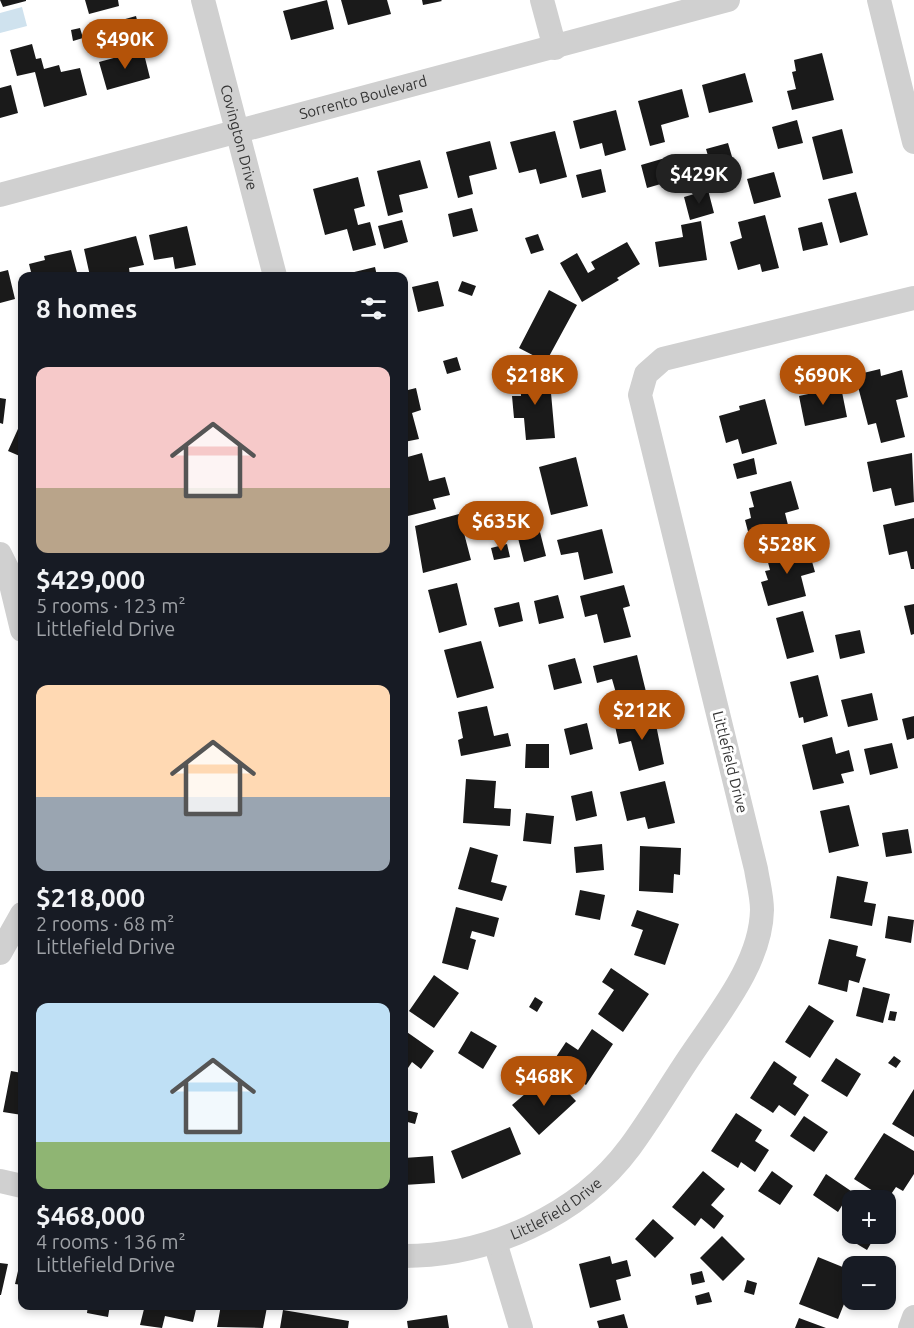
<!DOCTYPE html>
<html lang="en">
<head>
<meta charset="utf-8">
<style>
	:root { --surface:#171b24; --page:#20242c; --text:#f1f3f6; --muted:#9ea1a6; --accent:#b45309 }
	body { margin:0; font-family:Ubuntu,sans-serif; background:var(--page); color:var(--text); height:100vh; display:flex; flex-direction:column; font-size:22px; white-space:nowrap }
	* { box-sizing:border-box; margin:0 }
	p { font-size:20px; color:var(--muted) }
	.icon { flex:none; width:33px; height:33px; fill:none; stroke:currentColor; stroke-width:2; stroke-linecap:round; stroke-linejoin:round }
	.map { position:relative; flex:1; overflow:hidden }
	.sheet { position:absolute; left:18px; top:272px; width:390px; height:1038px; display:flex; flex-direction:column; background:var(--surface); border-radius:12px; box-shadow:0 3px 9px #0003 }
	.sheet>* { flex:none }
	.tools { position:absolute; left:842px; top:1190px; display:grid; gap:12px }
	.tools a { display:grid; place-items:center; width:54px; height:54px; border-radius:12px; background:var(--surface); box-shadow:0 3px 9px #0003; font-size:30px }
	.price { position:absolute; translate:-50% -51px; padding:0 14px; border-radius:21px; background:var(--accent); color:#fff; font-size:20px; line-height:39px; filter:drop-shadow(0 2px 3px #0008) }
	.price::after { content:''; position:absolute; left:50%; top:36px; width:18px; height:14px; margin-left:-9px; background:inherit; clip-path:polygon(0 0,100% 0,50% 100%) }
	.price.current { background:#222; color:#fff }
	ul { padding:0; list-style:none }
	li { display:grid; align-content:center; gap:12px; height:318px; padding:0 18px }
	li span { display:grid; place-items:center; height:186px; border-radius:12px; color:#555 }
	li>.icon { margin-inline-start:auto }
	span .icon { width:108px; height:108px; fill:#fffc; stroke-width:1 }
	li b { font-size:26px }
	h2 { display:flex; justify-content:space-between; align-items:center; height:72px; padding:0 18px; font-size:26px }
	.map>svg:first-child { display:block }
	.water { fill:#cfe2ee }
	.building { fill:#1a1a1a }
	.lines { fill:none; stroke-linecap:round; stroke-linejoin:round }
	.street { stroke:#d0d0d0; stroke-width:24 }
	.labels { text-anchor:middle; stroke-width:6; stroke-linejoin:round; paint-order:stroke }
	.street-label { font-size:15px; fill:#333; stroke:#fff }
</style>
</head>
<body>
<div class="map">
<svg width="914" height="1328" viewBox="0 0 914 1328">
	<rect width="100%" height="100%" fill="#fff"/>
	<!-- water -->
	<path class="water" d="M22 7 27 26 0 33V13Z"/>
	<!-- building -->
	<path class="building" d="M0 0H26V1L3 7Z
		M85 0H118L119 6 89 14Z
		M327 0 334 29 291 40 283 11Z
		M341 0H387L391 14 348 25Z
		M422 0H441L442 1 423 5Z
		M136 16 143 43 118 50 111 23Z
		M80 28 83 38 73 41 71 30Z
		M32 44 36 59 41 58 44 69 59 65 61 72 80 68 87 95 44 107 35 72 17 76 10 50Z
		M143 50 150 78 107 90 99 62Z
		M822 53 834 100 792 110 787 91 796 89 792 72 796 71 794 60Z
		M745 73 753 102 709 113 702 85Z
		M11 85 18 113 0 118V88Z
		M682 89 689 117 661 125 665 142 650 146 638 101Z
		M616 110 626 150 605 156 602 143 580 149 573 121Z
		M797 120 803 143 778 149 772 127Z
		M842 129 853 173 823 180 812 137Z
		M555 131 567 177 540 184 536 169 519 173 510 142Z
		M490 141 497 169 469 176 473 194 458 198 446 152Z
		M728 143 735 167 713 173 706 149Z
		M665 158 671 181 647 188 641 165Z
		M420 160 428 188 399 195 403 212 388 216 377 171Z
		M601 169 606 192 582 198 576 175Z
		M774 172 781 197 754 204 747 179Z
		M358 177 365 206 354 209 358 225 370 222 376 245 353 251 347 229 325 235 313 189Z
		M708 190 714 213 690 220 684 197Z
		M856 192 868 235 840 243 828 199Z
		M472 208 478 231 453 237 448 214Z
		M765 215 779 268 762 272 760 264 738 270 730 242 742 238 738 222Z
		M402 220 408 242 384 249 378 226Z
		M701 221 707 260 659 267 655 242 683 237 681 225Z
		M822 222 828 245 803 251 798 228Z
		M187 226 196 265 175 269 173 257 154 260 149 235Z
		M538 234 544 250 531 254 525 238Z
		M136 236 144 265 129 268 130 276H90L84 249Z
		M627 242 640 264 617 278 619 280 582 302 560 263 577 253 588 273 595 269 591 262Z
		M71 250 78 276H32L29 264 45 260 44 256Z
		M375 267 377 276H347L346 274Z
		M8 270 15 299 0 303V272Z
		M438 281 444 306 418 312 412 287Z
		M462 281 476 286 472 296 458 291Z
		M549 290 577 305 546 362 519 348Z
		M457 357 461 370 447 374 443 361Z
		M880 369 881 376 902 370 908 397 896 400 905 437 881 443 876 423 868 425 855 375Z
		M547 372 548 393H551L555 438 526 440 524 418H514L512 396H521L520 373Z
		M841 387 847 417 805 426 799 396Z
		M416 388 421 410 412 413 419 439 404 442V391Z
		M0 398 6 399 3 424 0 423Z
		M765 399 777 444 742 454 738 439 726 443 719 416 740 410 739 406Z
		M22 420V457L8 451Z
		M422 453 429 481 445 477 450 495 433 499 436 509 408 516 404 501V458Z
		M912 453 914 502 895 506 891 488 873 492 867 462Z
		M576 457 588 506 551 515 539 467Z
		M754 458 757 474 737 479 733 464Z
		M791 481 799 509 785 513 790 533 751 543 745 520 751 518 749 508 754 507 750 492Z
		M459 514 471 560 423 573 415 526Z
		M520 517 523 528 512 531 509 519Z
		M914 518V569H911L907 551 889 555 883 525Z
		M602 529 613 573 584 580 578 552 561 555 557 540Z
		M540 532 546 556 524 562 518 538Z
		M507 544 510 557 494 560 491 548Z
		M807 544 815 572 801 576 806 596 768 606 761 582 768 580 765 571 770 570 766 555Z
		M457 583 467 625 439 633 428 590Z
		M624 585 630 606 623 608 631 637 604 643 597 614 585 617 580 596Z
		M558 595 564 618 539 624 534 601Z
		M519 602 523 621 499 627 494 608Z
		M914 604V634L911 635 904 606Z
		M803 611 814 652 787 659 776 618Z
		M860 630 865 653 840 659 835 635Z
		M481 641 494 688 457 698 444 650Z
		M637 655 648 700 620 707 612 679 597 683 593 666Z
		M575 658 582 683 554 690 548 665Z
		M818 675 828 716 804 723 803 717 799 718 790 682Z
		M872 693 878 720 848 727 841 700Z
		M487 706 494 736 508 733 511 746 461 756 458 740 463 738 458 712Z
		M654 715 664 764 639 771 631 741 619 744 615 726Z
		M914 716V738L907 740 902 719Z
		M587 723 593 749 570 755 564 729Z
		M832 737 836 754 849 750 854 771 841 774 844 783 813 790 802 745Z
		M892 743 898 768 870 775 864 749Z
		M526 744H549V768H525Z
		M466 779 496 781 494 808 511 809 510 826 463 823Z
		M665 781 675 823 648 829 645 817 627 821 620 792Z
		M592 791 597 816 576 821 571 796Z
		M849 805 859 846 829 853 820 811Z
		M526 813 554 816 551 844 523 841Z
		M908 829 912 853 886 857 882 833Z
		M602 844 604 870 576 873 574 847Z
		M640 846 681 848 680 875 674 874 673 893 639 891Z
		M470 847 498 855 491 882 507 886 502 901 458 889Z
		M837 876 868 882 864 902 876 904 872 926 830 918Z
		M580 890 605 895 600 920 575 915Z
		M456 907 499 918 494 937 472 931 470 938 476 940 468 970 442 963Z
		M637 910 679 924 665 965 634 955 643 930 631 926Z
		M888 916 914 920 911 943 885 938Z
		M829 939 858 946 856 956 866 959 859 983 849 980 847 992 818 984Z
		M611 968 649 994 623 1032 598 1014 614 990 602 982Z
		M434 975 459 993 434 1028 409 1011Z
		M863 987 890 994 883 1023 856 1016Z
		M535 997 543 1002 537 1012 529 1007Z
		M809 1005 834 1021 810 1058 785 1042Z
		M890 1011 897 1012 895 1021 888 1020Z
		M592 1029 613 1044 586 1085 552 1063 566 1042 578 1050Z
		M404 1030 434 1051 421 1069 412 1062 404 1074Z
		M471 1031 497 1046 483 1069 458 1053Z
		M894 1056 901 1061 896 1068 888 1063Z
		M836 1058 861 1074 847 1097 821 1081Z
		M774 1061 797 1077 793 1084 809 1095 795 1116 779 1105 773 1113 750 1098Z
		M11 1071 22 1073V1115L3 1112Z
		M559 1083 576 1101 539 1135 512 1105 532 1088 542 1099Z
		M914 1089V1137L892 1124Z
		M406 1110 418 1113 415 1124 404 1121Z
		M736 1113 762 1130 755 1141 769 1150 755 1172 741 1162 738 1168 711 1151Z
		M804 1116 828 1132 814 1152 790 1136Z
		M510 1127 521 1154 462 1179 451 1151Z
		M884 1133 914 1151V1174L903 1191 896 1187 887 1200 854 1179Z
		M433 1156 435 1183 404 1185V1158Z
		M703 1171 725 1189 711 1205 724 1216 714 1229 701 1218 695 1226 672 1207Z
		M772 1171 793 1186 780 1205 758 1191Z
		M826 1174 851 1191 838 1212 813 1195Z
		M852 1218V1233H877L867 1250 842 1235Z
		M653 1219 674 1238 655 1258 635 1239Z
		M722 1236 745 1259 723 1281 700 1258Z
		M610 1256 612 1264 627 1260 631 1276 616 1280 621 1300 590 1308 579 1264Z
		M818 1257 850 1270 846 1281 852 1284 838 1319 799 1304Z
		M21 1258H22V1285L15 1284Z
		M0 1263 8 1264 1 1295H0Z
		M702 1271 705 1282 692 1285 690 1274Z
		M747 1280 757 1283 754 1295 744 1292Z
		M709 1292 712 1302 697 1305 695 1296Z
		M88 1305H110L108 1317 87 1313Z
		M145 1305H197L193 1322 165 1316 162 1328 140 1325Z
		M221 1305 267 1307 263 1328 217 1327Z
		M283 1310 349 1321 348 1328H280Z
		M624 1314 628 1328H599L597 1321Z
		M447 1315 449 1328H408L407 1321Z
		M799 1318 826 1328H795Z"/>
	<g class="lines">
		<!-- street -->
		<g class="street">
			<path id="s1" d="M203 0 275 276"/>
			<path d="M542 0 555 48"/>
			<path d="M879 0 914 142"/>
			<path id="s2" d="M0 195 728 0"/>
			<path d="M0 554 7 568 22 630"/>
			<path d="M0 953 22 914"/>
			<path d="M0 1181 22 1186"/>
			<path d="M495 1242 521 1328"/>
			<path id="s3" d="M404 1256C488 1256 579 1216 630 1147 652 1117 670 1086 691 1055 719 1013 761 963 762 910 762 896 758 882 756 869L640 395 646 374 663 359 914 298"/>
			<path d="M910 1328 914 1317"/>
		</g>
	</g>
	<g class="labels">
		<!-- street labels -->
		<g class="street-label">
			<text dy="5" stroke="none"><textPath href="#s2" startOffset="376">Sorrento Boulevard</textPath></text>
			<text dy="5" stroke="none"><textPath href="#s1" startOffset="142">Covington Drive</textPath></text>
			<text transform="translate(730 762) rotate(76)" y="5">Littlefield Drive</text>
			<text dy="5" stroke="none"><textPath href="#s3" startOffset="162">Littlefield Drive</textPath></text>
		</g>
	</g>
</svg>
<div class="tools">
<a>+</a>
<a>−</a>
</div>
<b class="price" style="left:125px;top:70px">$490K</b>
<b class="price current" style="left:699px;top:205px">$429K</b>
<b class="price" style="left:535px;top:406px">$218K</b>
<b class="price" style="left:823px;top:406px">$690K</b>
<b class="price" style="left:501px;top:552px">$635K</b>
<b class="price" style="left:787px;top:575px">$528K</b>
<b class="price" style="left:642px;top:741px">$212K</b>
<b class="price" style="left:544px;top:1107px">$468K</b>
<section class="sheet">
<h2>8 homes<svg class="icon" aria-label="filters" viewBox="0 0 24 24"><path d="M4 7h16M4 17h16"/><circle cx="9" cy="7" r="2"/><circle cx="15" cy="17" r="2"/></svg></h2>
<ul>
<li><span style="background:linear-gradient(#f6c9c9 65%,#b9a48a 0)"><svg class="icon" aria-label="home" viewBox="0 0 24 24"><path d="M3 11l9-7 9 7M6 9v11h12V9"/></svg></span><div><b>$429,000</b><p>5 rooms · 123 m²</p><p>Littlefield Drive</p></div></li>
<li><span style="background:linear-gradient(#ffd9b3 60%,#9aa5b1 0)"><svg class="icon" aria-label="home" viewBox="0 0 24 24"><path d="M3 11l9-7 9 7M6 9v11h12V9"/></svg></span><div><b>$218,000</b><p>2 rooms · 68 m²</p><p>Littlefield Drive</p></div></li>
<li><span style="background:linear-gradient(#bfe0f5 75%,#8fb573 0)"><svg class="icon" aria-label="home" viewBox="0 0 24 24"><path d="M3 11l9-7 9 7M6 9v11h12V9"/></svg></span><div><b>$468,000</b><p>4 rooms · 136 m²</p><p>Littlefield Drive</p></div></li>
</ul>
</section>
</div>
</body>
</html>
